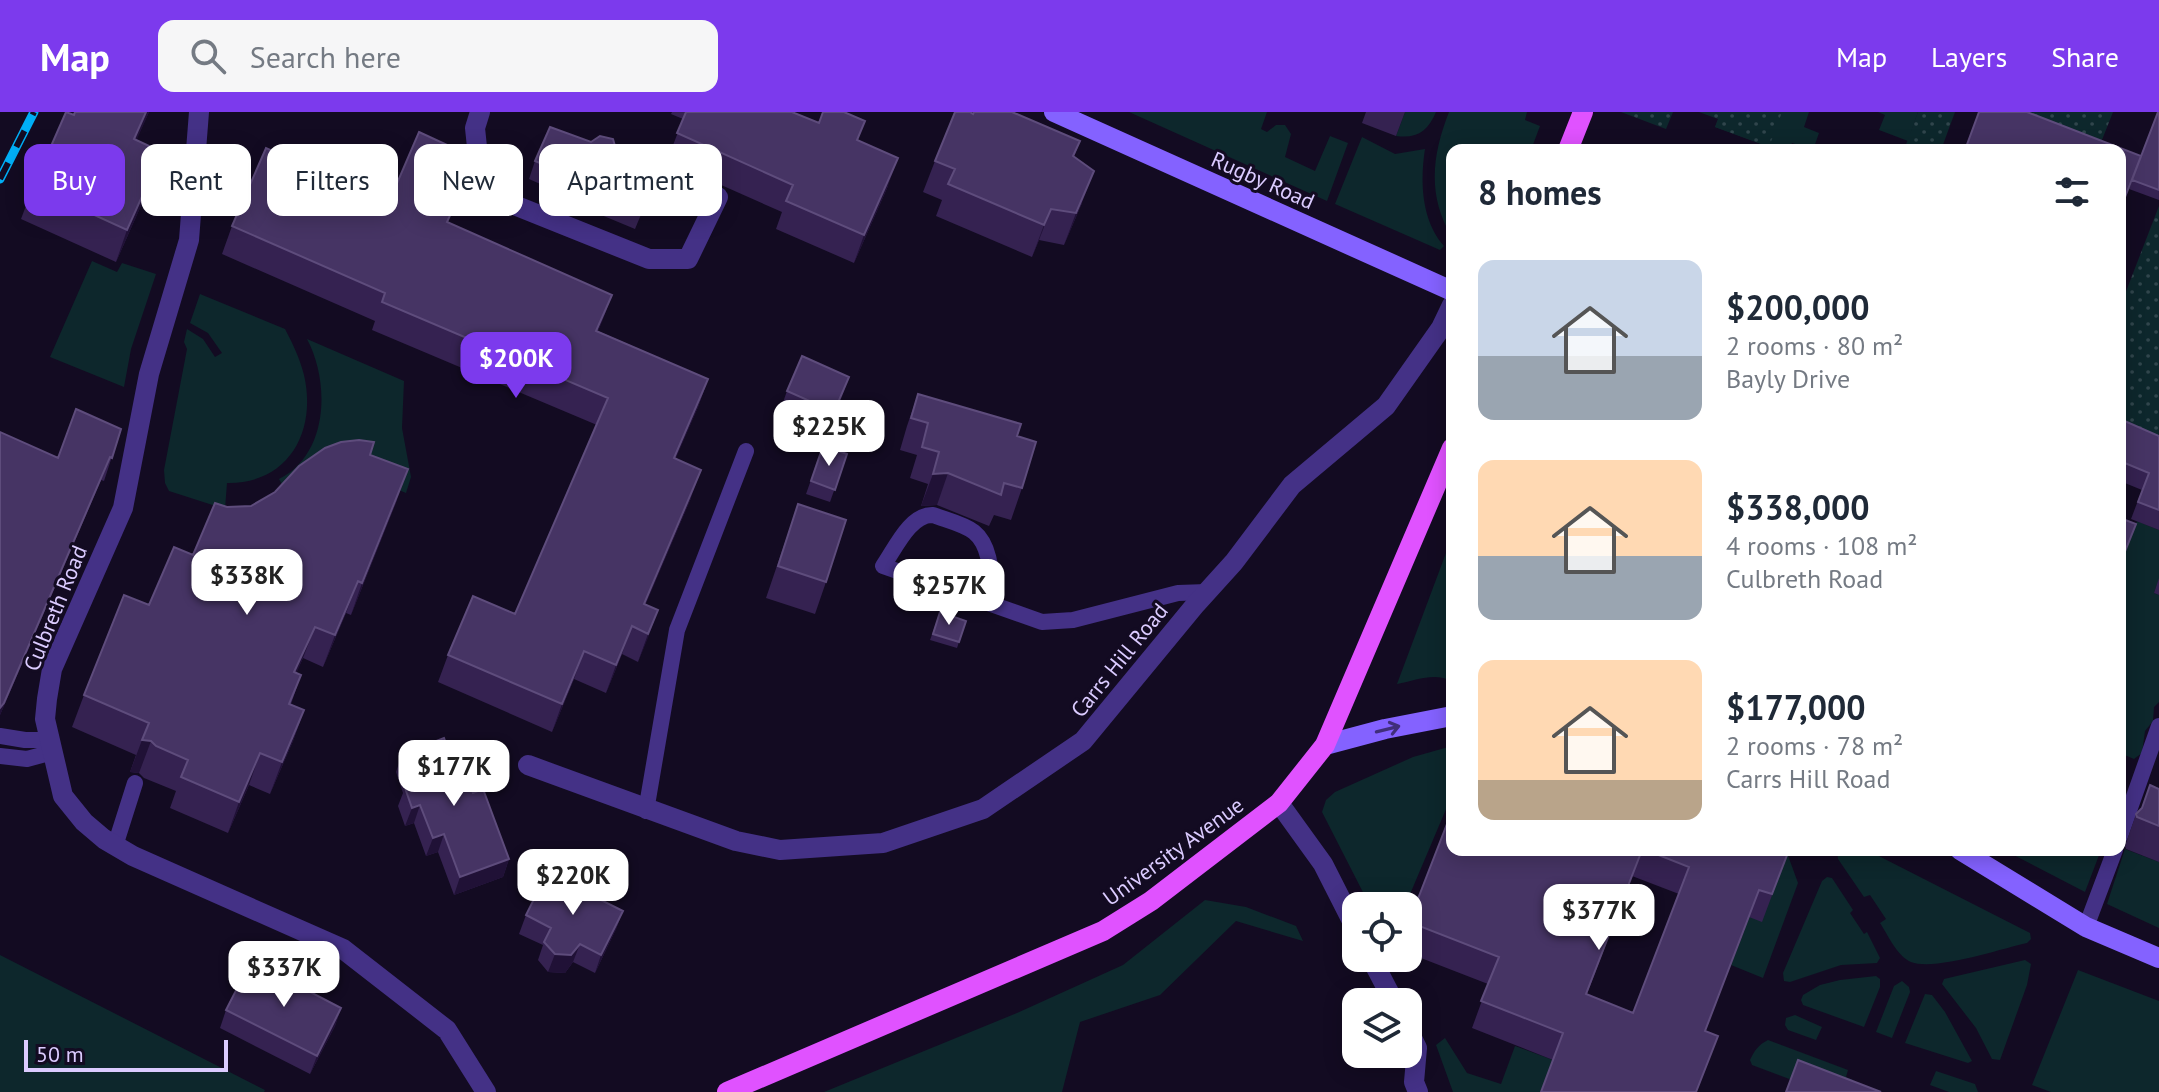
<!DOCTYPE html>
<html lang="en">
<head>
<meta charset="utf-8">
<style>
	:root { --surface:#fff; --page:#f6f6f7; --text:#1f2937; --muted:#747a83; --accent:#7c3aed }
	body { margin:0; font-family:"PT Sans",sans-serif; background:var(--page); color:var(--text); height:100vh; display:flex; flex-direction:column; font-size:30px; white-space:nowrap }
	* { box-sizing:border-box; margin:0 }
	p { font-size:26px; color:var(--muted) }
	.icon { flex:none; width:44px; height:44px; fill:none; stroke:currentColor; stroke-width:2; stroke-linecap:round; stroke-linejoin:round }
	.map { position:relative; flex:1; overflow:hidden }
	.panel { position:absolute; left:1446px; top:32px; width:680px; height:712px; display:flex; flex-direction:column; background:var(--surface); border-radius:16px; box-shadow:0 4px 20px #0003 }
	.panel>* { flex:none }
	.banner { position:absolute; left:24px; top:32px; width:760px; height:72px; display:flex; gap:16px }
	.controls { position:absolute; left:1342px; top:780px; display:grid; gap:16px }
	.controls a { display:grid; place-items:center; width:80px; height:80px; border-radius:16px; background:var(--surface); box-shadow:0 4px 20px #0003; font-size:40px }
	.scale { position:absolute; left:24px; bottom:20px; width:204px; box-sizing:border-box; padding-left:8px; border:4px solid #dbcbff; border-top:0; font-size:22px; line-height:28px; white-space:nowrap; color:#dbcbff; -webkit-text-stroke:6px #130b22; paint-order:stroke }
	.price { position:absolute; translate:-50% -68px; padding:0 18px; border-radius:16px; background:#fff; color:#222; font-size:26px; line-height:52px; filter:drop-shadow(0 2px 4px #0008) }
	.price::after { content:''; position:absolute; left:50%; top:48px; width:24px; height:18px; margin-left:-12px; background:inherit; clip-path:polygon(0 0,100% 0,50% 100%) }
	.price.selected { background:var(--accent); color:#fff }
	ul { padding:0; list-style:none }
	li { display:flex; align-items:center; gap:24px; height:200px; padding:0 32px }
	li span { display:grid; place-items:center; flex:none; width:224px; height:160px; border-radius:16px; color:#555 }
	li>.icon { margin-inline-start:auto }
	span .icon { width:96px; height:96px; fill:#fffc; stroke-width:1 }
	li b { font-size:34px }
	h2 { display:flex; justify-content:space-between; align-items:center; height:96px; padding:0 32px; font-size:34px }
	.chip { padding:0 28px; border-radius:16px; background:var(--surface); box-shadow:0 4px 20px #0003; font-size:28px; line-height:72px }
	.chip.selected { background:var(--accent); color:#fff }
	header { display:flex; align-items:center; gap:48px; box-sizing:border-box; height:112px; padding:0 40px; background:var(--accent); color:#fff }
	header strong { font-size:38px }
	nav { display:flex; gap:44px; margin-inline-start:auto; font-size:28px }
	.search { width:560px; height:72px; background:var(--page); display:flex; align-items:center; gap:20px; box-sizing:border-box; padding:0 28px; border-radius:16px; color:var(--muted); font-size:30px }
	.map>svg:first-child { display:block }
	.green { fill:#0d272c }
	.park { fill:url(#park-dots) }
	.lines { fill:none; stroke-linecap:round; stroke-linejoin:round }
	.lane { stroke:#443186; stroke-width:16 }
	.street { stroke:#443186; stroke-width:20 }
	.secondary { stroke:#8462ff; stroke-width:20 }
	.primary { stroke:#e052ff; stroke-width:20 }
	.rail-casing { stroke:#00aef6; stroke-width:9 }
	.rail { stroke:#130b22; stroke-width:6; stroke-dasharray:18; stroke-linecap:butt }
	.wall { fill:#352251; fill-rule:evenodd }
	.shaded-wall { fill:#201136 }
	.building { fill:#463464; stroke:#5e4c7c; stroke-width:2 }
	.oneway { stroke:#402e7a }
	.labels { text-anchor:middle; stroke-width:6; stroke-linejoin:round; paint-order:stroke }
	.street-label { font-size:22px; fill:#dbcbff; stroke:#130b22 }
</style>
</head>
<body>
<header>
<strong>Map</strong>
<div class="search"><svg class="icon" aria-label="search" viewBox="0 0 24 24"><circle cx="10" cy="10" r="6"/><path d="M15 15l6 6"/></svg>Search here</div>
<nav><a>Map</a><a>Layers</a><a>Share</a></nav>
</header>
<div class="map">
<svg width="2159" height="980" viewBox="0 0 2159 980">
	<defs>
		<pattern id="park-dots" width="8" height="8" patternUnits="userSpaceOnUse" patternTransform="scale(2)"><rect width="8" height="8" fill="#0d272c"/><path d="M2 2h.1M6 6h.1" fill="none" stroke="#30454c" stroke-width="1.8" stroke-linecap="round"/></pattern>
	</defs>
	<rect width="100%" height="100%" fill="#130b22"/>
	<!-- green -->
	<path class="green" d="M1129 0H1267L1261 17 1267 20 1276 13H1285L1291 22 1285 45 1315 59 1330 24 1348 31 1327 89Z
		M1405 0H1436C1428 19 1417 27 1396 24Z
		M1449 0H1527L1525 8 1540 14 1531 38H1452V125C1427 84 1432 43 1449 0Z
		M1721 0H1809L1804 15 1819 21 1813 38 1792 31 1789 38H1778L1715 15Z
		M1878 0H1918L1908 29 1879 18 1885 3Z
		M1362 25 1395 42 1425 37C1420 69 1421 108 1444 134L1440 138 1335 92Z
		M92 149 117 160 122 151 156 162 131 237 124 275 50 245Z
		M200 182 285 217C293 232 300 247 304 263 317 319 289 372 227 371L225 397 169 379 165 371 164 358 187 237 184 230 187 217 203 227 215 245 222 241 208 221 190 211Z
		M307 227 404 269 402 316 411 365 406 381 377 369 284 376 279 367C329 342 330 270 307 227Z
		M2137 409 2159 418V467L2154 481 2159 483V590L2154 595 2153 609 2145 619 2142 641 2134 647 2120 641V453Z
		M1452 425V569C1435 560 1416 568 1397 572Z
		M1452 634V683L1405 794H1370L1322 700 1326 688 1335 680 1413 645Z
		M2125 737 2159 750V816L2107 792Z
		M1786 738 1798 771 1763 866 1731 853 1745 817 1735 813Z
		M1837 738H1867L2030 821 2031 827 2027 831C2000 837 1935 859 1911 850 1897 844 1888 823 1880 811L1886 807 1870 783 1864 785 1838 747Z
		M2004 738H2101L2085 780Z
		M1827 765 1832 766 1853 798 1850 801 1864 822 1867 820 1880 846 1877 851 1841 853 1790 870 1784 869 1783 861 1822 769Z
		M1205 788 1246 795 1296 814 1303 829 1236 809 1160 883 1080 910 1062 980H824L1017 901 1123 853Z
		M0 843 265 978 264 980H0Z
		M2025 848 2031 852 2027 873 2000 948 1992 947 1976 916 1942 872 1944 867Z
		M2078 858 2159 889V980H2051L2032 973Z
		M1876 864 1880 867V875L1864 915 1803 893 1801 888 1803 883 1820 873 1840 868Z
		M1902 869 1909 875 1910 880 1892 926 1876 920 1894 874Z
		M1925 882 1932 883 1945 900 1972 949 1968 951 1905 931Z
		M1795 903 1822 915 1816 928 1788 918 1785 913 1786 906Z
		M1445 926 1467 961 1501 972 1515 934 1553 948 1541 980H1453L1436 933Z
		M1768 928 1848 958 1846 965 1853 968 1848 980H1824L1752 953 1750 948C1755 938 1758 933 1768 928Z
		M1936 959 1975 972 1978 980H1949L1930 973Z"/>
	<!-- park -->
	<path class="park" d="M1621 0H1673L1666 17Z
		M1699 0H1782L1769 35 1715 15 1718 7Z
		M1918 0H1955L1941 38H1904Z
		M1977 0H2113L2098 38H2076Z
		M2159 94V339L2120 324V195Z"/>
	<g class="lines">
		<!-- lane -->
		<path class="lane" d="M994 493C991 471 993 435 974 420 964 412 946 408 933 403 910 402 895 437 883 454L1042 510 1073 508 1178 481 1207 480
			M0 624 25 628H50
			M0 644 27 647 53 640
			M646 699 677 518 746 339
			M2120 724 2159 614
			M115 734 135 671
			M2086 815 2115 738"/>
		<!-- street -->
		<path class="street" d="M199 0 189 128 149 262 123 396 52 557 47 587 45 607 63 684 84 710 104 727 133 744 343 837 447 918 486 980
			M480 0 475 16 479 54 504 89 649 147H688L718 85
			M528 653 736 729 780 738 883 731 983 697 1083 629 1196 492 1234 450 1292 373 1386 294 1441 216 1452 193
			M1279 691 1323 752 1356 817
			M1371 846 1394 890
			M1408 918 1417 936 1414 970 1418 980"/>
		<!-- secondary -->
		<path class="secondary" d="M1054 0 1452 179
			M1325 633 1385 617 1452 604
			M1960 738 2086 815 2159 846"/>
		<!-- primary -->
		<path class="primary" d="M1568 38 1583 0
			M727 980 1103 819 1151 789 1279 691 1325 633 1452 336"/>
		<defs>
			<path id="rail" d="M0 67 34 0"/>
		</defs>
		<!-- rail casing -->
		<use href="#rail" class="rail-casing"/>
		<!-- rail -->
		<use href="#rail" class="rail"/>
	</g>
	<!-- wall -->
	<path class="wall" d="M75 0H149L136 28 151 71 116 150 21 107 33 75Z
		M672 0H792L858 29 888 74 854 151 776 117 782 100 667 49 683 7 671 2Z
		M1366 0H1405L1396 24 1362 11Z
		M2159 0V88L2129 77Z
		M1080 29 1074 45 1082 91 1064 133 1039 128 1032 145 936 104 942 88 923 80 935 49Z
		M617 41 652 76 635 117 546 80 547 75 529 67 535 49Z
		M448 65 437 90 448 110 612 183 598 219 708 267 698 295 675 347 691 386 645 493 658 498 638 550 622 542 606 581 574 567 552 620 438 570 448 543 515 502 597 313 372 218 375 209 222 142 232 114 389 90Z
		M787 279 838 296 822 331 776 310Z
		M918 282 1017 324 1022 376 1011 408 994 403 989 414 937 393 921 394 928 372 910 366 917 343 900 338 907 314Z
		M2120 307 2159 324V418L2131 407 2142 378 2120 369Z
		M121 317 104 369 101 368 0 603V320L58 346Z
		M823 334 847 342 830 390 806 382Z
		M370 343 397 388 351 503 346 501 323 555 303 546 296 561 301 563 291 592 304 598 293 629 270 682 249 673 228 721 170 696 176 679 144 666 139 661 130 660 136 643 72 615 84 583 149 493 193 443 227 395 251 394 275 380Z
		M798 392 826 470 815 502 766 486Z
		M2159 466V483L2154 481Z
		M940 500 966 509 957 536 930 528Z
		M402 642 451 645 473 681 509 747 503 765 454 783 438 740 426 744 414 711 405 714 398 694 403 681 396 660Z
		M2159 677V750L2126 737 2125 734 2136 702Z
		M1452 699V738H1789L1762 810 1749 805 1705 920 1553 948 1472 916 1488 872 1408 841V813ZM1632 764 1679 782 1633 901 1587 882Z
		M623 799 616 817 595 861 573 850 565 861 548 860 538 848 543 833 519 822 526 803Z
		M341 896 335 914 310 962 220 916 226 898Z"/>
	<!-- shaded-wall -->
	<path class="shaded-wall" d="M146 0H149L123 59 134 27Z
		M458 38 448 65 426 117 436 89Z
		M162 40 151 71 116 150 127 118Z
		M898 46 888 74 854 151 864 123Z
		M1094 59 1082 91 1064 133 1076 101Z
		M1051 97 1039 128 1032 145 1044 113Z
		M612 183 602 210 586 246 596 219Z
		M849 265 838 296 822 331 834 300Z
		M708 267 698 295 664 374 674 346Z
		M110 345 101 368 0 603V596Z
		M408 357 397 388 351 503 362 471Z
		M701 358 691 386 634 520 644 492Z
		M948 361 937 393 921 394 933 362Z
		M358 469 346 501 323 555 335 523Z
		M658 498 648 526 638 550 648 522Z
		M632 514 622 542 606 581 616 553Z
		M315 515 303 546 283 592 294 560Z
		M584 539 574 567 552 620 562 592Z
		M304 598 293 629 270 682 282 650Z
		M142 628 151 629 139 661 130 660Z
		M260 641 249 673 228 721 239 690Z
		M420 693 414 711 405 714 412 696Z
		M444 722 438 740 426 744 433 726Z
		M509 747 503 765 454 783 460 765Z
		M623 799 616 817 595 861 601 843Z
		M580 832 573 850 565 861 548 860 555 842Z
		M341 896 335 914 310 962 317 944Z"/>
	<!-- building -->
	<path class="building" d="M66 0 74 3 75 0H146L134 27 162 40 127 118 33 75Z
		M686 0H792L819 11 823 0H844L865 9 857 28 898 46 864 123 786 89 793 73 677 21Z
		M955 0H970L973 2 974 0H1012L1080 29 1073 44 1094 59 1076 101 1051 97 1044 113 948 72 955 57 935 49Z
		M1979 0H2027L2141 44 2120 98V38H1965Z
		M2158 0H2159V78L2132 68Z
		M550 15 591 30 600 24 613 27 617 41 658 58 642 99 552 62 554 57 535 49Z
		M419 20 458 38 436 89 453 97 447 110 612 183 596 219 708 267 674 346 701 358 644 492 658 498 648 522 632 514 616 553 584 539 562 592 448 543 473 484 515 502 608 286 382 190 385 181 232 114 266 36 389 90Z
		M802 244 849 265 834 300 787 279Z
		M918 282 1021 312 1017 324 1036 330 1022 376 1004 371 1001 383 948 361 933 362 939 340 922 335 928 311 911 306Z
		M76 297 121 317 112 346 110 345 4 591 0 596V320L58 346Z
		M2120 307 2159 324V398L2138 390 2149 361 2120 349Z
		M359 328 374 330 370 343 408 357 362 471 358 469 335 523 315 515 294 560 301 563 289 592 304 598 282 650 260 641 239 690 181 665 188 648 156 634 151 629 142 628 149 611 84 583 124 483 149 493 174 435 193 443 215 391 227 395 251 394 275 380 299 354 325 336 341 330Z
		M823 334 847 342 835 378 811 369Z
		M798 392 846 408 826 470 778 454Z
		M2120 406 2136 412 2120 452Z
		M940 500 966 509 959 530 933 522Z
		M444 626 451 645 459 642 473 681 483 677 509 747 460 765 444 722 433 726 420 693 412 696 405 676 414 673 402 642Z
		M2150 673 2159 677V714L2137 705 2136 702 2142 696Z
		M1452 699V738H1642L1586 882 1633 901 1689 755 1646 738H1789L1772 782 1759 778 1705 919 1718 924 1696 980H1541L1563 921 1481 889 1499 845 1409 810Z
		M547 761 623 799 601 843 580 832 571 843 555 842 544 830 551 816 526 803Z
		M251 849 341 896 317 944 226 898Z
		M1798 948 1881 980H1786Z"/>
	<!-- one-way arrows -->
	<defs><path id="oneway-shaft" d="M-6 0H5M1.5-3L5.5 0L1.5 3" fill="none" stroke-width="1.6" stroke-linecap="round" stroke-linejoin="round" transform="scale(2)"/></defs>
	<use class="oneway" href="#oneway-shaft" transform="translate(1388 617) rotate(-14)"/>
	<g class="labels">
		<!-- street labels -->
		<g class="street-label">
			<text transform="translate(1263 68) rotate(24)" y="8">Rugby Road</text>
			<text transform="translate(55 496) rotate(-68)" y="8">Culbreth Road</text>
			<text transform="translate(1119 548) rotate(-51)" y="8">Carrs Hill Road</text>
			<text transform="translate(1173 739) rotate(-36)" y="8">University Avenue</text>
		</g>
	</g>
</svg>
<div class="controls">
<a><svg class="icon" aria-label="locate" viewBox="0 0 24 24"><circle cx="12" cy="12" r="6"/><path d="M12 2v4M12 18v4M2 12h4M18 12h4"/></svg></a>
<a><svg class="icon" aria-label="layers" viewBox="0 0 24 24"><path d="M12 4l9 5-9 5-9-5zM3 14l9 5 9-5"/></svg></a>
</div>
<div class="scale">50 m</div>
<b class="price selected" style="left:516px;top:288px">$200K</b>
<b class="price" style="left:829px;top:356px">$225K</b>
<b class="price" style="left:247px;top:505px">$338K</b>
<b class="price" style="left:949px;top:515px">$257K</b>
<b class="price" style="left:454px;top:696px">$177K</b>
<b class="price" style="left:573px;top:805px">$220K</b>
<b class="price" style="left:1599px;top:840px">$377K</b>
<b class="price" style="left:284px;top:897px">$337K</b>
<div class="banner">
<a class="chip selected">Buy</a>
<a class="chip">Rent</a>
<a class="chip">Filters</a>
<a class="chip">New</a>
<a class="chip">Apartment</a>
</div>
<section class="panel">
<h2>8 homes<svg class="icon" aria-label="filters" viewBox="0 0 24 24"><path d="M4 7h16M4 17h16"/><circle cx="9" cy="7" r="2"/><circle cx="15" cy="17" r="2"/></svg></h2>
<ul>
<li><span style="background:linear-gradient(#c9d6e8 60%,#9aa5b1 0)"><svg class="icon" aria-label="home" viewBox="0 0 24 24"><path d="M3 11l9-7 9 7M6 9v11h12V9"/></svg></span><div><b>$200,000</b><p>2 rooms · 80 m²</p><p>Bayly Drive</p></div></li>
<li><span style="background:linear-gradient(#ffd9b3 60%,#9aa5b1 0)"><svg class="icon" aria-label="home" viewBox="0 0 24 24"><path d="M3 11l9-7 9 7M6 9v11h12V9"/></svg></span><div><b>$338,000</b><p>4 rooms · 108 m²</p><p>Culbreth Road</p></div></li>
<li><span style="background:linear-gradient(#ffd9b3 75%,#b9a48a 0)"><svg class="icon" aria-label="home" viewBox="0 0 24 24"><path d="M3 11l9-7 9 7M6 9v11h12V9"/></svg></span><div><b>$177,000</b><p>2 rooms · 78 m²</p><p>Carrs Hill Road</p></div></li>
</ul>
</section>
</div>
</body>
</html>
